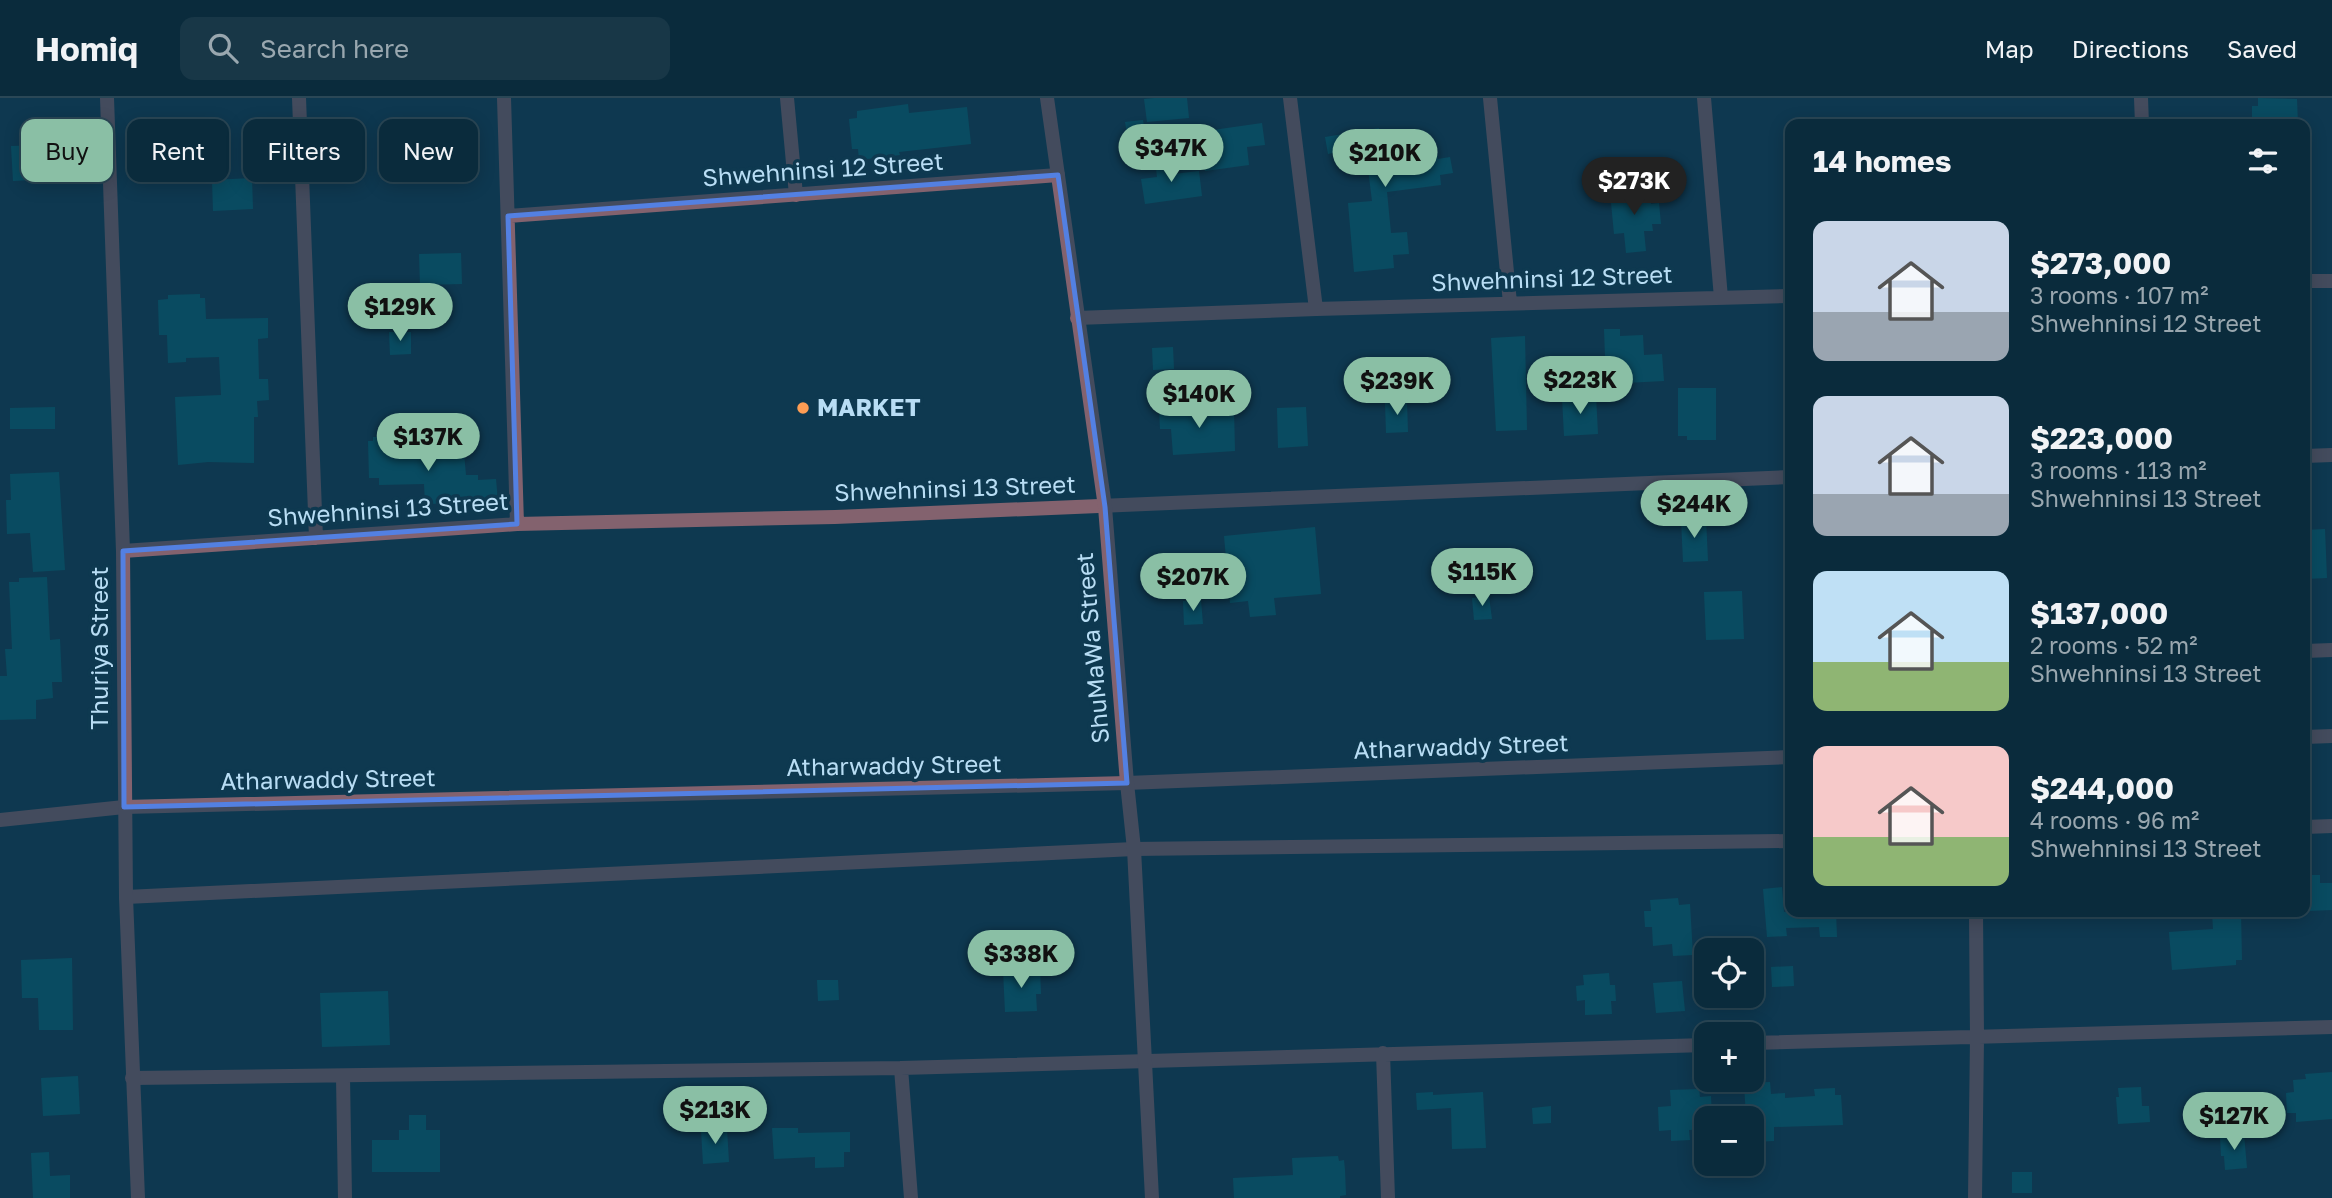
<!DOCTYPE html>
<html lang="en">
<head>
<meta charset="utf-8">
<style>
	:root { --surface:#0a2b3c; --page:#183747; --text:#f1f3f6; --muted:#99a7af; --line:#2a4756; --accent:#8abfa5 }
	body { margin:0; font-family:"Golos Text",sans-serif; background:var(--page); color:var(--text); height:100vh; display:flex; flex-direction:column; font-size:26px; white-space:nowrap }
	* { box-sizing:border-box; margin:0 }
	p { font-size:23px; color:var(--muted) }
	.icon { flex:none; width:38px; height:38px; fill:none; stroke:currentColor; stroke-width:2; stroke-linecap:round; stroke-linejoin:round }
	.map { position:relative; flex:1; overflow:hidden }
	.drawer { position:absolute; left:1785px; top:21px; width:525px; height:798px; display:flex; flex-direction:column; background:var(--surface); border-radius:14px; box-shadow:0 4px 18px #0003,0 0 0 2px var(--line) }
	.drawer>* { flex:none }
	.hud { position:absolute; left:21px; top:21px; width:665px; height:63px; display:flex; gap:14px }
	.controls { position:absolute; left:1694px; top:840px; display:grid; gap:14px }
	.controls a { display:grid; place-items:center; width:70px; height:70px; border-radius:14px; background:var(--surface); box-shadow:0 4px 18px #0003,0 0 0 2px var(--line); font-size:35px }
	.price { position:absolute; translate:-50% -60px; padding:0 16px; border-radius:24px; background:var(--accent); color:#111; font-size:23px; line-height:46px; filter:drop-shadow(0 2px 4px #0008) }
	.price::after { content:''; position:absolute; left:50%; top:42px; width:21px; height:16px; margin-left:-10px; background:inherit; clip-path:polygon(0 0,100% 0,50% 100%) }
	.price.current { background:#222; color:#fff }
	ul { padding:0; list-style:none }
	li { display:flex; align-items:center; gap:21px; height:175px; padding:0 28px }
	li span { display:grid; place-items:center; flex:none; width:196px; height:140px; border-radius:14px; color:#555 }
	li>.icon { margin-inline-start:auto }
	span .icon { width:84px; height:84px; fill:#fffc; stroke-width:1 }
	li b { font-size:30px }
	h2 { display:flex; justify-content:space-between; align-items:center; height:84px; padding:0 28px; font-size:30px }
	.chip { padding:0 24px; border-radius:14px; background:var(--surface); box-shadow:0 4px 18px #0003,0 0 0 2px var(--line); font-size:24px; line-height:63px }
	.chip.current { background:var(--accent); color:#111 }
	header { display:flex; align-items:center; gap:42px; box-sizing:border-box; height:98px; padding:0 35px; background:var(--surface); border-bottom:2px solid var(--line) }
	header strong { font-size:33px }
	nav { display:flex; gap:38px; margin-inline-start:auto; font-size:24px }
	.search { width:490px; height:63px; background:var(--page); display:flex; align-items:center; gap:18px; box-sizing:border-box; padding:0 24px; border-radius:14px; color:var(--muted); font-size:26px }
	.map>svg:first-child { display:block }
	.building { fill:#036375 }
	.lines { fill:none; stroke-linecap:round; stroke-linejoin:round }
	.minor { stroke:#83626e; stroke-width:14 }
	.tertiary { stroke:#83626e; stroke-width:14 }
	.marked { fill:none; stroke:#5380e2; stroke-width:5; stroke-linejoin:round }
	.poi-dot { fill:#fd9d54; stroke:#0e3950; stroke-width:2.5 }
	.labels { text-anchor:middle; stroke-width:7; stroke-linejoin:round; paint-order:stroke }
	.street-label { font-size:24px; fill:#b8ddf4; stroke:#0e3950 }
	.poi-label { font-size:24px; font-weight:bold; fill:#b8ddf4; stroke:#0e3950; text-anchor:start }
</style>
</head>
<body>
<header>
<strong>Homiq</strong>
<div class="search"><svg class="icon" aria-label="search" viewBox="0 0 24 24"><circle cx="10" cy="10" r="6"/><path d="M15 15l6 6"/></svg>Search here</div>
<nav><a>Map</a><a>Directions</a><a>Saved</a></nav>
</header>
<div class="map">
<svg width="2332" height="1100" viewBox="0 0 2332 1100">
	<rect width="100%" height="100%" fill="#0e3950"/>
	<!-- building -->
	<path class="building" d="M1154 0H1187L1189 20 1147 24 1144 1Z
		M2258 0 2297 1 2298 26H2252V8H2258Z
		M908 6 909 15 967 9 971 46 899 54 900 57 859 62 858 51H852L849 21 857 20V13Z
		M1143 22 1146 40 1128 43 1125 24Z
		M1262 25 1265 47 1247 49 1249 67 1205 73 1199 34Z
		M1379 30 1380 36 1419 31 1421 51 1436 49 1438 61 1450 59 1453 75 1440 77 1441 87 1387 94 1391 135 1407 134 1409 156 1393 157 1394 170 1354 174 1348 105 1372 103 1368 71 1358 73 1356 65H1352L1350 51 1328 56 1325 39Z
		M46 47 50 81 13 83 11 48Z
		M200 53 201 80 177 81 176 54Z
		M1172 60 1174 76 1199 73 1202 98 1145 106 1141 81 1157 79 1155 62Z
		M252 80 253 111 213 113 212 82Z
		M1649 90 1651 106 1659 105 1661 126H1652L1653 133H1644L1646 153 1626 155 1624 135 1614 136 1610 94Z
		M461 155 462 186 420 187 419 156Z
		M200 196V200H205L206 221 268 220V240L258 241 259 281H268L269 302 257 303 258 319H254V365L208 364 178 367 175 299 221 297 219 259 186 260V264L168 265 167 237H159L158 202 168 201V197Z
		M1604 231H1620V238L1643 237 1644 257 1662 256 1664 283 1606 286Z
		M389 234H411V256L390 257Z
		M1525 238 1527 332 1496 333 1491 240Z
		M1173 249 1174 271 1153 272 1152 250Z
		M1678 290H1716V342H1687V338H1678Z
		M1596 297 1598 336 1564 338 1562 299Z
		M1407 303 1408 334 1386 335 1385 304Z
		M1190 308 1191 313 1234 311 1235 353 1173 357 1171 331H1160L1159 310Z
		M55 309V331H10V310Z
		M1306 309 1308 348 1278 350 1277 310Z
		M373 339H388L389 342 412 341V358L464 355 466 377H478V382L496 381 498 404 425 406 424 386 379 387V380H369L368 343H373Z
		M59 374 65 472 33 474 30 435 7 436 6 402H11L10 376Z
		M1706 420 1708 463 1683 464 1681 421Z
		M1315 429 1321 496 1274 500 1276 517 1250 519 1248 503 1230 505 1224 438Z
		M2325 431 2327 480 2305 481V432Z
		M47 479 50 542 60 541 62 584H52L53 600 36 602V621L0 622V578H7L5 551H12L9 484H19V480Z
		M1742 493 1744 541 1706 542 1704 494Z
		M1489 498 1492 521 1474 522 1472 500Z
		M1201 502 1203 526 1184 527 1183 503Z
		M2305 777H2320V785H2332V812L2308 813V799H2305Z
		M1782 789 1784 814H1836L1837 839H1820L1819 829 1786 830 1787 838 1767 839 1763 791Z
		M1678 800 1679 807 1690 806 1693 857 1673 858 1672 846 1653 848 1652 829H1645L1644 813H1651L1650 802Z
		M2212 814H2241L2242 862H2236V867L2172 872 2169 834 2213 831Z
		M72 860 73 932H39L38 900H22L21 862Z
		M1793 868 1794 888 1772 889 1771 869Z
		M1040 871 1041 896H1036L1037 913 1005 914 1003 872Z
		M1609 875 1610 887H1615L1616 903H1611L1612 916 1585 917V902L1577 903 1576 888 1584 887 1583 877Z
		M817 882H838L839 902 818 903Z
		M1682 883 1685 913 1656 915 1653 885Z
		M388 893 390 947 322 949 320 895Z
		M2332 974V1021L2296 1024V1015H2287L2286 995 2294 994 2293 982 2306 981 2305 976Z
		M78 978 80 1016 43 1018 41 980Z
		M1770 984 1771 996 1785 995V1000L1815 998 1814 991 1835 990V997H1841L1843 1027 1774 1029V1043L1752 1044V1020H1746L1744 985Z
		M2141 989 2142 1008H2149L2150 1024 2118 1026 2116 999H2119L2118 990Z
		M1699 991 1700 999 1711 998 1712 1020H1706V1031L1689 1032 1690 1042 1671 1043V1032L1659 1033 1658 1009 1671 1008 1670 992Z
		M1433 994V997L1483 994 1486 1050 1452 1051 1451 1010 1417 1012 1416 995Z
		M2216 1005 2220 1021 2205 1025 2201 1008Z
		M1551 1008V1025L1533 1026 1532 1010Z
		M409 1017H426V1032H440V1074H372V1042H399V1032H409Z
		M772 1030H798V1035L850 1034V1054H844V1069L815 1070V1059L774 1061Z
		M727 1031 729 1064 703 1066 701 1032Z
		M2244 1036 2247 1070 2225 1072 2224 1058H2221L2220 1039Z
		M49 1054 50 1078 70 1077V1100H33L31 1055Z
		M1338 1058 1339 1063 1344 1062 1345 1072 1346 1097 1340 1098V1100H1234L1233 1080 1293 1077 1292 1060Z
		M2012 1074H2032V1095H2012Z"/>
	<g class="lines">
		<!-- minor -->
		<path class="minor" d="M299 0 316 440
			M504 0 517 426
			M787 0 796 97
			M1290 0 1316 211
			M1490 0 1510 205
			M1704 0 1721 200
			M2141 0 2142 26
			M508 118 1058 77
			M2305 183H2332
			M1077 220 1316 211 1790 198
			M2305 358 2332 357
			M123 453 517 426 835 419 1790 379
			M2305 553 2332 552
			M2305 639 2332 638
			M0 722 124 709 1127 685 1790 659
			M2305 729 2332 728
			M126 799 1134 751 1790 743
			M1752 945 2332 929
			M1383 955 1388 1100
			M901 970 911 1100
			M343 979 345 1100
			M132 980 901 970 1706 947
			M1975 1100 1977 940 1976 814"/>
		<!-- tertiary -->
		<path class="tertiary" d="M107 0 123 453 126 799 138 1100
			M1047 0 1105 409 1127 685 1134 751 1152 1100"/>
	</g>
	<!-- marked area -->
	<path d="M0 0H2332V1100H0ZM1058 77 1105 409 1127 685 124 709 123 453 517 426 508 118Z" fill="#0e3950" fill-opacity=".55" fill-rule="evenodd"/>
	<path class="marked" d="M1058 77 1105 409 1127 685 124 709 123 453 517 426 508 118Z"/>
	<!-- markers -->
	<circle class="poi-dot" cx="803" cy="310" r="7"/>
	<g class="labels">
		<!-- street labels -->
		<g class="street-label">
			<text transform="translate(823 72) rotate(-4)" y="8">Shwehninsi 12 Street</text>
			<text transform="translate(1552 181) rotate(-2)" y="8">Shwehninsi 12 Street</text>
			<text transform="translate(955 391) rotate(-2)" y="8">Shwehninsi 13 Street</text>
			<text transform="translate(388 412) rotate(-4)" y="8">Shwehninsi 13 Street</text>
			<text transform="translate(100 550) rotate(-90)" y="8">Thuriya Street</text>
			<text transform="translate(1093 550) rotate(-95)" y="8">ShuMaWa Street</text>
			<text transform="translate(1461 649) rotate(-2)" y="8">Atharwaddy Street</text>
			<text transform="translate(894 668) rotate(-1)" y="8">Atharwaddy Street</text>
			<text transform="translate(328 682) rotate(-1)" y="8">Atharwaddy Street</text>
		</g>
		<!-- poi labels -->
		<g class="poi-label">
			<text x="817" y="318">MARKET</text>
		</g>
	</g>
</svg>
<div class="controls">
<a><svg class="icon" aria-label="locate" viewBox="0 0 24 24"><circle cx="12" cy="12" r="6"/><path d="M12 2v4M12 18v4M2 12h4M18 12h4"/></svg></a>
<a>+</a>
<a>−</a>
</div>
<b class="price" style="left:1171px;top:86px">$347K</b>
<b class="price" style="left:1385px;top:91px">$210K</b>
<b class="price current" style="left:1634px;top:119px">$273K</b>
<b class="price" style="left:400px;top:245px">$129K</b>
<b class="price" style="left:1580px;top:318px">$223K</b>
<b class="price" style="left:1397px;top:319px">$239K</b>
<b class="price" style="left:1199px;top:332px">$140K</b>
<b class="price" style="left:428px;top:375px">$137K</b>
<b class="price" style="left:1694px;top:442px">$244K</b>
<b class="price" style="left:1482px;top:510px">$115K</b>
<b class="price" style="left:1193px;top:515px">$207K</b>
<b class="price" style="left:1021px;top:892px">$338K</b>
<b class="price" style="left:715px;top:1048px">$213K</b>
<b class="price" style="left:2234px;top:1054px">$127K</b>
<div class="hud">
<a class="chip current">Buy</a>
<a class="chip">Rent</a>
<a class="chip">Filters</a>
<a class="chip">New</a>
</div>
<section class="drawer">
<h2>14 homes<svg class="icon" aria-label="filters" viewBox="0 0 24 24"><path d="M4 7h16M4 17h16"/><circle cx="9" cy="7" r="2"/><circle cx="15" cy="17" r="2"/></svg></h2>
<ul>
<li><span style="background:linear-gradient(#c9d6e8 65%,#9aa5b1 0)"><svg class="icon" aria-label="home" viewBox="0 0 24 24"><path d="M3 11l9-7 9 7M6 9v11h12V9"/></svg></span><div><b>$273,000</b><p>3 rooms · 107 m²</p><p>Shwehninsi 12 Street</p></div></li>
<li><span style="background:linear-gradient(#c9d6e8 70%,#9aa5b1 0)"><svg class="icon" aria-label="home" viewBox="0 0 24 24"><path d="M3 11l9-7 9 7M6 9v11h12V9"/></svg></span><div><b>$223,000</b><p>3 rooms · 113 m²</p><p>Shwehninsi 13 Street</p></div></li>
<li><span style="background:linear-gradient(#bfe0f5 65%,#8fb573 0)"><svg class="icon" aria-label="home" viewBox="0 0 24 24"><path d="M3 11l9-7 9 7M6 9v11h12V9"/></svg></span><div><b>$137,000</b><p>2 rooms · 52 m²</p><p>Shwehninsi 13 Street</p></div></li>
<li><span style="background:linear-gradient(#f6c9c9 65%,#8fb573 0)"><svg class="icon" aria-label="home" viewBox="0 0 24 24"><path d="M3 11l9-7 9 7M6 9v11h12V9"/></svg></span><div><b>$244,000</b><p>4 rooms · 96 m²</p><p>Shwehninsi 13 Street</p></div></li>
</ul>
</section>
</div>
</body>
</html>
